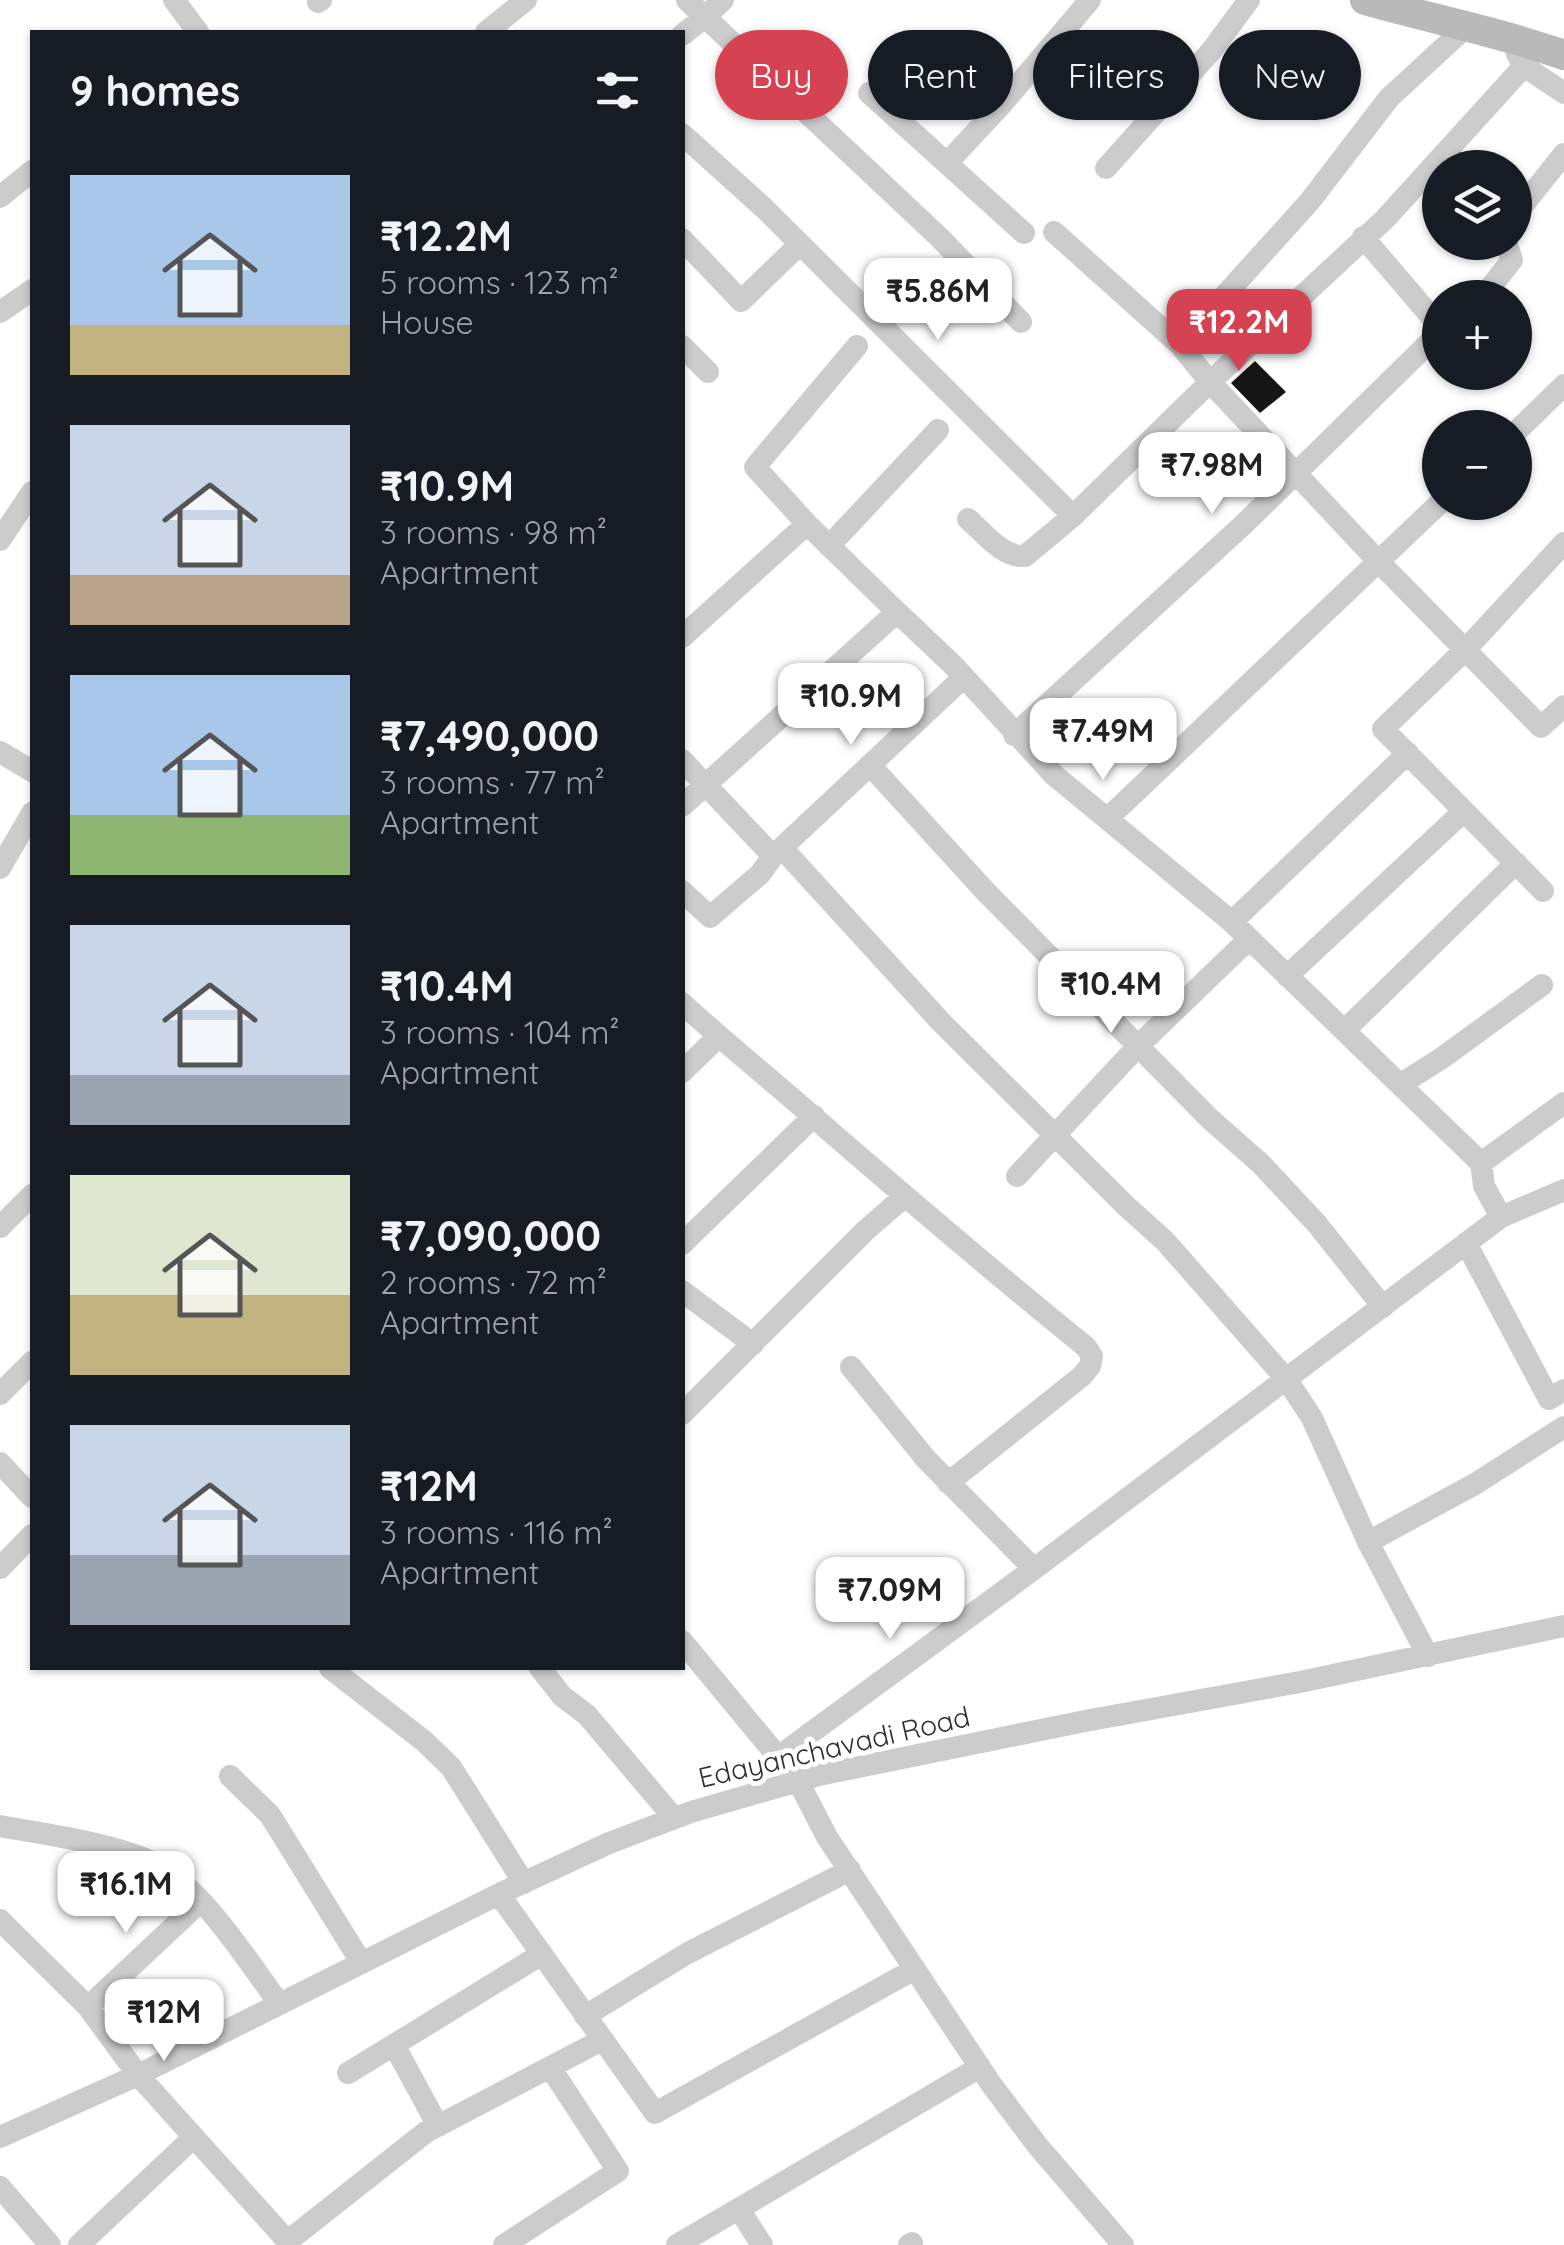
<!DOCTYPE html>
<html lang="en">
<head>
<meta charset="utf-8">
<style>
	:root { --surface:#171b24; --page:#20242c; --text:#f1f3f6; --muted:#9ea1a6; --accent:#d54251 }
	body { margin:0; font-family:Quicksand,sans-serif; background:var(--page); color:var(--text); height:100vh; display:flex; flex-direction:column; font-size:38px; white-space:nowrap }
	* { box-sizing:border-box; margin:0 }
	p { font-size:32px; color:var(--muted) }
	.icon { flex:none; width:55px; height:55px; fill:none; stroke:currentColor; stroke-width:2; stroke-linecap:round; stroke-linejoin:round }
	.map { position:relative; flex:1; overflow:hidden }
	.sheet { position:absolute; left:30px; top:30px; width:655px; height:1640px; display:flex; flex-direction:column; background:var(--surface); border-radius:0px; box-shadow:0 2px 8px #0004 }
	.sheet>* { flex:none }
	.banner { position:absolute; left:715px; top:30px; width:698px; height:90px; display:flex; gap:20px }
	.fabs { position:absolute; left:1422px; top:150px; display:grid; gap:20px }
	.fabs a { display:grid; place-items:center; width:110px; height:110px; border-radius:50%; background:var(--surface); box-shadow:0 2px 8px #0004; font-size:50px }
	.price { position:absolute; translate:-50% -85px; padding:0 22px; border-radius:20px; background:#fff; color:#222; font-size:32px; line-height:65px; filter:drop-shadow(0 2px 5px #0008) }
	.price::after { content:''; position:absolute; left:50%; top:60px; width:30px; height:22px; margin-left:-15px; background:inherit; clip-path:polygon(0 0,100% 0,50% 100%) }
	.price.on { background:var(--accent); color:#fff }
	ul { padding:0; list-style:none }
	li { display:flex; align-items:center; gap:30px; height:250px; padding:0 40px }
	li span { display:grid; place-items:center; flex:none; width:280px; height:200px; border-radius:0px; color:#555 }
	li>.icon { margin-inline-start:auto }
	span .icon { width:120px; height:120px; fill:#fffc; stroke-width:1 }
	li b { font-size:42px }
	h2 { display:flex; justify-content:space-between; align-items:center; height:120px; padding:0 40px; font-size:42px }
	.chip { padding:0 35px; border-radius:45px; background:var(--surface); box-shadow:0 2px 8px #0004; font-size:35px; line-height:90px }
	.chip.on { background:var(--accent); color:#fff }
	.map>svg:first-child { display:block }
	.building { fill:#161616 }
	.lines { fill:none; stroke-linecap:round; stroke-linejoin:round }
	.street { stroke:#ccc; stroke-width:22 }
	.secondary { stroke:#b9b9b9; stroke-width:30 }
	.labels { text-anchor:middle; stroke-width:10; stroke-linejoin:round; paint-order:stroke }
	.street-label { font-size:28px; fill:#2f2f2f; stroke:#fff }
</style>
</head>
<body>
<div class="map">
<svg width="1564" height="2245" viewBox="0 0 1564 2245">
	<rect width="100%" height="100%" fill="#fff"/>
	<!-- building -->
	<path class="building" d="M1255 361 1286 392 1260 413 1231 383Z"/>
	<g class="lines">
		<!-- street -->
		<path class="street" d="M174 0 198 32
			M687 0 705 17 723 0
			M318 2 321 0
			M486 32 526 0
			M682 35 705 17 940 238 1021 322
			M1517 54 1524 66 1564 93
			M869 93 1024 233
			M682 134 764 208 1073 516
			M947 163 1002 104 1090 0
			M1106 168 1212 50 1249 0
			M0 197 32 171
			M1515 215 1564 154
			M1054 232 1180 345 1210 382 1378 561 1541 727 1564 706
			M1363 237 1440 327
			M682 239 741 301 800 244
			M1482 298 1512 260 1506 242
			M0 312 32 290
			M1180 345 1310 201 1389 98 1465 28
			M682 346 708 372
			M857 346 755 467 807 524 897 612
			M1515 433 1564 385
			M968 519C984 533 1003 558 1025 556L1073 516 1210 382 1385 219 1524 66
			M0 540 32 492
			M829 546 938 430
			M682 637 807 524
			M1014 735 1244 524 1440 332
			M0 752 32 771
			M682 760 773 856
			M870 765 986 892 1210 1119 1261 1164 1317 1224 1383 1307
			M682 806 897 612 953 665 1054 775 1232 922 1481 1163 1564 1103
			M1108 818 1441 502
			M782 848 940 1021 1126 1206 1165 1241 1287 1380 1312 1418 1368 1542 1428 1656
			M0 868 32 813
			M682 891 710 917 760 874 773 856 964 677
			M1543 891 1383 729 1466 649 1564 543
			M1232 922 1408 753
			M1287 976 1464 811
			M682 1003C724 1042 768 1077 810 1114 901 1193 992 1271 1086 1347L1092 1356 1090 1366 1082 1376 948 1483
			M1345 1030 1516 863
			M682 1072 718 1037
			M1401 1084 1442 1058 1542 985
			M1481 1163 1484 1186 1501 1217
			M1017 1176 1138 1046 1249 939
			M0 1227 32 1195
			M1466 1243 1549 1399 1564 1390
			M682 1244 814 1116
			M682 1291 753 1344
			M851 1367 926 1459 1034 1569 1501 1217 1564 1190
			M0 1394 32 1362
			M682 1414 866 1230 904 1197
			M0 1463 32 1497
			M1368 1542 1475 1484 1564 1427
			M0 1568 32 1535
			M682 1641 798 1781 827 1837 991 2084 1037 2145 1123 2245
			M330 1668 424 1741 451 1767 524 1883
			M540 1668 562 1696 587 1715 674 1818
			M778 1757 1034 1569
			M230 1776 270 1815 361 1962
			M0 1826C45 1834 109 1843 150 1861 201 1885 246 1959 279 2003
			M499 1894 655 2113 915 1969
			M0 1920 88 2007 138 2075 291 2245
			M88 2007 200 1902
			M585 2016 686 1954 850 1870
			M394 2045 438 2126
			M348 2073 542 1954
			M0 2137 138 2075 499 1894 609 1843 691 1812 819 1775 1085 1721 1300 1682 1564 1626
			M0 2187 50 2245
			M739 2209 762 2245
			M288 2241 426 2132 602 2040
			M79 2245 194 2137
			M504 2245 618 2171 550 2067
			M677 2245 980 2067
			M909 2245 912 2243"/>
		<!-- secondary -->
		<path class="secondary" d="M1365 0C1432 19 1499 32 1564 55"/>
	</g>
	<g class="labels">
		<!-- street labels -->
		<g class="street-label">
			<text transform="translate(834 1747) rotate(-13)" y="10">Edayanchavadi Road</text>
		</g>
	</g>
</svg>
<div class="fabs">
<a><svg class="icon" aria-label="layers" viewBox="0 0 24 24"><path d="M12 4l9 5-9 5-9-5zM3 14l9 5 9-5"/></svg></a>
<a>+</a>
<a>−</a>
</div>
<b class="price" style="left:938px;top:343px">₹5.86M</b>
<b class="price on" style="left:1239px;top:374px">₹12.2M</b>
<b class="price" style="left:1212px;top:517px">₹7.98M</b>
<b class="price" style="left:851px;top:748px">₹10.9M</b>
<b class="price" style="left:1103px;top:783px">₹7.49M</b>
<b class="price" style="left:1111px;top:1036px">₹10.4M</b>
<b class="price" style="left:890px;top:1642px">₹7.09M</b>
<b class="price" style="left:126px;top:1936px">₹16.1M</b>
<b class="price" style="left:164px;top:2064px">₹12M</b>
<div class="banner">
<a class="chip on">Buy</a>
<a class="chip">Rent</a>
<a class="chip">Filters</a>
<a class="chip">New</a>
</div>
<section class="sheet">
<h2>9 homes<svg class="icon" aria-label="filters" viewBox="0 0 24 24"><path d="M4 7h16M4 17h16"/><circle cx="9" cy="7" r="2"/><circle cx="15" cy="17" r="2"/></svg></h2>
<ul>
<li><span style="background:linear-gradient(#a9c7e8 75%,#c2b280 0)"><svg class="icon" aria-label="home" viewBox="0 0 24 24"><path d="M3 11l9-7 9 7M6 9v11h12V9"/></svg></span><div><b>₹12.2M</b><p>5 rooms · 123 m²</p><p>House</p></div></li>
<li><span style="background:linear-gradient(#c9d6e8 75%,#b9a48a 0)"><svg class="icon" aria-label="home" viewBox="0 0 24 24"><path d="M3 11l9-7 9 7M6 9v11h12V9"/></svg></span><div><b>₹10.9M</b><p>3 rooms · 98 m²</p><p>Apartment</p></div></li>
<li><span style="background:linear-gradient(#a9c7e8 70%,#8fb573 0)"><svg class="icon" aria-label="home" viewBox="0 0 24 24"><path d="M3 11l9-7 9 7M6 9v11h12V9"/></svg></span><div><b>₹7,490,000</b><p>3 rooms · 77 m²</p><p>Apartment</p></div></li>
<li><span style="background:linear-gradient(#c9d6e8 75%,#9aa5b1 0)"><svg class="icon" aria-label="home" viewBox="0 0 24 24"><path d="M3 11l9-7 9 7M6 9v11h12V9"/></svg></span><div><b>₹10.4M</b><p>3 rooms · 104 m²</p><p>Apartment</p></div></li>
<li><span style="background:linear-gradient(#dfe7d0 60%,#c2b280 0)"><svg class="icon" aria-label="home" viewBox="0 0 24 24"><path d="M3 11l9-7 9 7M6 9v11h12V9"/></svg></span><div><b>₹7,090,000</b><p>2 rooms · 72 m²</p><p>Apartment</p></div></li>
<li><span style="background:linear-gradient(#c9d6e8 65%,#9aa5b1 0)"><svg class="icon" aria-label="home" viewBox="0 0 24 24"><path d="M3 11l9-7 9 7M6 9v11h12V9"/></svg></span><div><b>₹12M</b><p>3 rooms · 116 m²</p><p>Apartment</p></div></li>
</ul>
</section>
</div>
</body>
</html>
